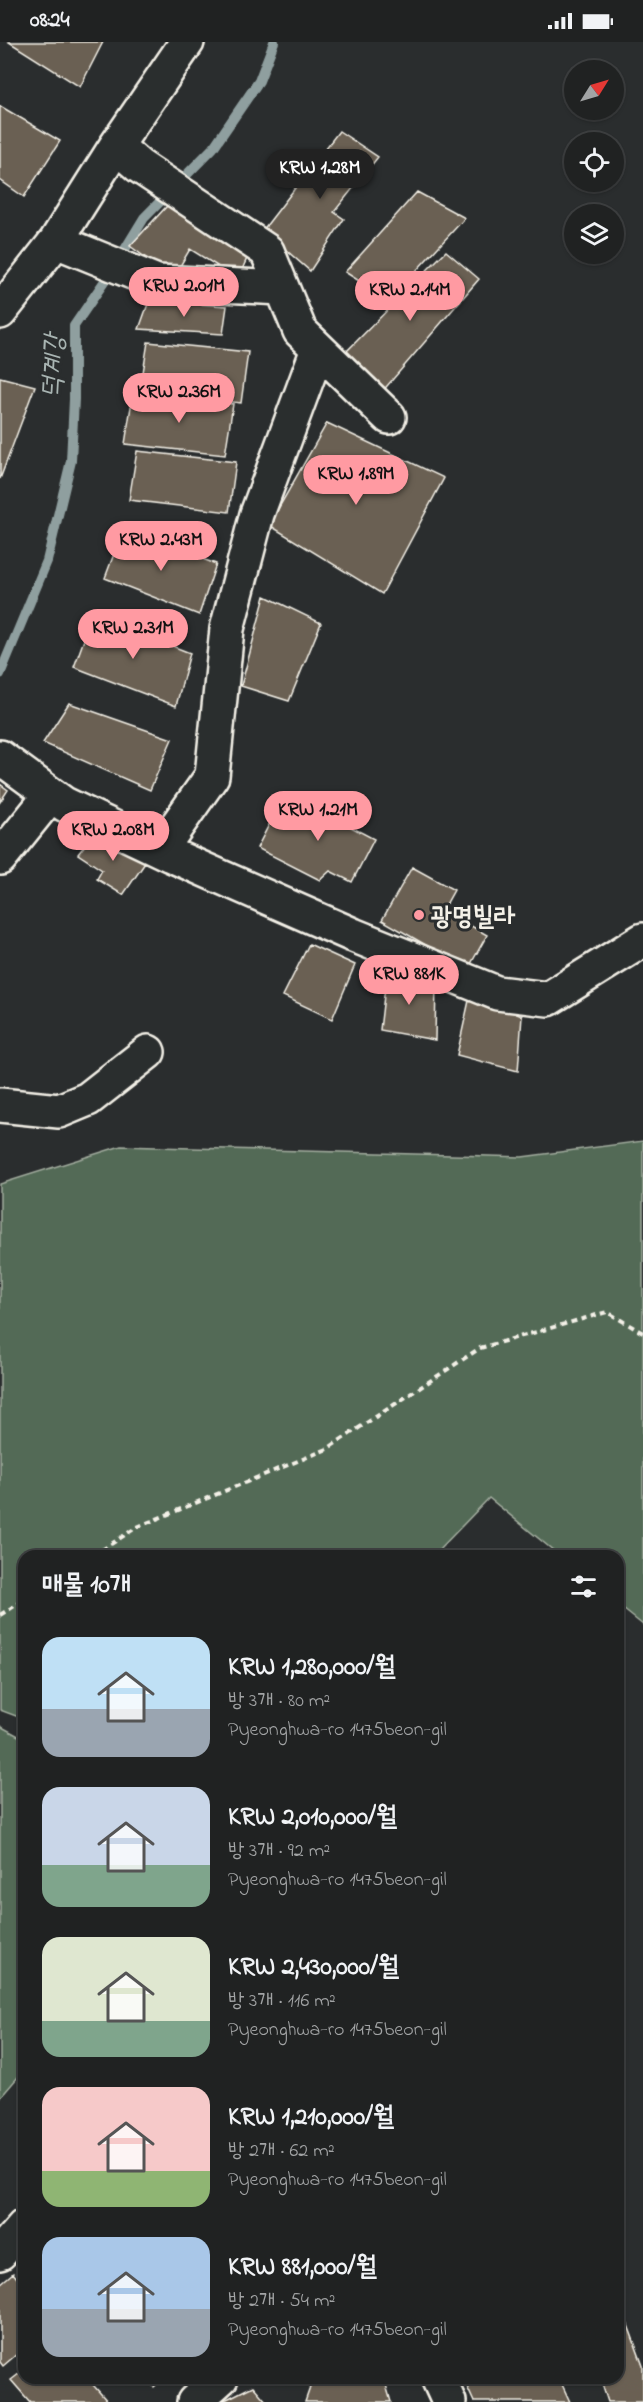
<!DOCTYPE html>
<html lang="ko">
<head>
<meta charset="utf-8">
<style>
	:root { --surface:#202222; --page:#282a2a; --text:#f1f3f6; --muted:#a2a4a5; --line:#3d3f40; --accent:#ff9aa2 }
	body { margin:0; font-family:"Indie Flower","Poor Story",sans-serif; background:var(--page); color:var(--text); height:100vh; display:flex; flex-direction:column; font-size:22px; white-space:nowrap }
	* { box-sizing:border-box; margin:0 }
	p { font-size:20px; color:var(--muted) }
	.icon { flex:none; width:33px; height:33px; fill:none; stroke:currentColor; stroke-width:2; stroke-linecap:round; stroke-linejoin:round }
	.map { position:relative; flex:1; overflow:hidden }
	.details { position:absolute; left:18px; top:1508px; width:606px; height:834px; display:flex; flex-direction:column; background:var(--surface); border-radius:18px; box-shadow:0 2px 4px #0004,0 0 0 2px var(--line) }
	.details>* { flex:none }
	.needle { width:39px; rotate:53deg }
	.controls { position:absolute; left:564px; top:18px; display:grid; gap:12px }
	.controls a { display:grid; place-items:center; width:60px; height:60px; border-radius:50%; background:var(--surface); box-shadow:0 2px 4px #0004,0 0 0 2px var(--line); font-size:30px }
	.price { position:absolute; translate:-50% -51px; padding:0 14px; border-radius:21px; background:var(--accent); color:#111; font-size:20px; line-height:39px; filter:drop-shadow(0 2px 3px #0008) }
	.price::after { content:''; position:absolute; left:50%; top:36px; width:18px; height:14px; margin-left:-9px; background:inherit; clip-path:polygon(0 0,100% 0,50% 100%) }
	.price.selected { background:#222; color:#fff }
	ul { padding:0; list-style:none }
	li { display:flex; align-items:center; gap:18px; height:150px; padding:0 24px }
	li span { display:grid; place-items:center; flex:none; width:168px; height:120px; border-radius:18px; color:#555 }
	li>.icon { margin-inline-start:auto }
	span .icon { width:72px; height:72px; fill:#fffc; stroke-width:1 }
	li b { font-size:26px }
	h2 { display:flex; justify-content:space-between; align-items:center; height:72px; padding:0 24px; font-size:26px }
	.status { display:flex; justify-content:space-between; align-items:center; height:42px; padding:0 30px; background:var(--surface); direction:ltr }
	.status svg { height:16px; fill:currentColor }
	.map>svg:first-child { display:block }
	.green { fill:#536a57; stroke:#a4aea0; stroke-width:1.5 }
	.lines { fill:none; stroke-linecap:round; stroke-linejoin:round }
	.stream { stroke:#8f9f9f; stroke-width:10 }
	.building { fill:#6b6052; stroke:#f4f1e8; stroke-width:1.5 }
	.minor-casing { stroke:#f4f1e8; stroke-width:38 }
	.path { stroke:#f4f1e8; stroke-width:4; stroke-dasharray:6 4.5; stroke-linecap:butt }
	.minor { stroke:#2a2d2e; stroke-width:33 }
	.poi-dot { fill:#ff9aa2; stroke:#2a2d2e; stroke-width:2 }
	.labels { text-anchor:middle; stroke-width:6; stroke-linejoin:round; paint-order:stroke }
	.poi-label { font-size:26px; font-weight:bold; fill:#f4f1e8; stroke:#2a2d2e; text-anchor:start }
	.water-label { font-size:27px; font-style:italic; fill:#a8b4b2; stroke:#2a2d2e }
</style>
</head>
<body>
<div class="status"><b>08:24</b><svg viewBox="0 0 49 12"><path d="M0 12V9h3v3zM5 12V6h3v6zM10 12V3h3v9zM15 12V0h3v12zM26 1h20v11H26zM47 4h2v5h-2z"/></svg></div>
<div class="map">
<svg width="643" height="2360" viewBox="0 0 643 2360">
	<rect width="100%" height="100%" fill="#2a2d2e"/>
	<filter id="ink" filterUnits="userSpaceOnUse"><feTurbulence type="fractalNoise" baseFrequency=".0167" numOctaves="2"/><feDisplacementMap in="SourceGraphic" scale="12" xChannelSelector="R" yChannelSelector="G"/><feConvolveMatrix kernelMatrix="1 2 1 2 8 2 1 2 1" color-interpolation-filters="sRGB"/></filter>
	<g filter="url(#ink)">
		<!-- green -->
		<path class="green" d="M643 1099V1583L618 1563V1514L559 1513 489 1456 434 1513 24 1514V1677L0 1668V1142L121 1104 522 1115Z
			M0 1684 24 1697V2028L0 2056Z"/>
		<g class="lines">
			<!-- stream -->
			<path class="stream" d="M0 632 47 519 71 419 74 357V284L113 227 144 176 213 106 259 39 274 0"/>
		</g>
		<!-- building -->
		<path class="building" d="M9 0H103L80 45Z
			M0 64 60 99 24 155 0 138Z
			M339 89 378 115 334 170 344 177 310 229 263 188Z
			M417 150 465 176 389 258 345 230Z
			M167 164 251 207 238 237 190 207 173 236 130 204Z
			M446 209 479 237 381 351 341 315Z
			M149 259 227 264 223 292 139 287Z
			M148 300 248 310 241 361 140 349Z
			M0 335 35 344 0 437Z
			M133 352 233 362 225 413 125 402Z
			M327 381 444 436 382 552 269 483Z
			M137 409 236 420 229 470 129 458Z
			M123 488 216 522 199 573 105 536Z
			M265 554 321 581 289 659 241 644Z
			M93 573 190 611 176 664 74 625Z
			M69 661 172 697 150 748 43 701Z
			M0 742 8 748 0 760Z
			M312 753 352 773 347 783 374 797 352 840 330 829 320 838 257 806 274 773 296 784Z
			M96 789 147 818 123 853 97 837 102 828 78 812Z
			M412 825 454 848 443 868 487 893 468 927 382 878Z
			M309 902 355 923 332 977 283 954Z
			M387 928 436 938 435 998 380 988Z
			M470 954 522 974 518 1029 457 1013Z
			M13 2231 24 2245V2306L3 2324 0 2320V2242Z
			M618 2256 643 2324V2360H608L600 2336H618Z
			M24 2328V2336H87L108 2360H30L11 2338Z
			M145 2336H163L154 2345Z
			M317 2336H384L391 2360H305L313 2337Z
			M463 2336H559L570 2360H474Z
			M253 2344 267 2360H221Z"/>
		<g class="lines">
			<defs>
				<path id="minor" d="M116 104 139 124 267 209 300 289 389 375
					M56 199 157 240 282 246
					M0 270 56 199 116 104 187 0
					M0 715 64 762 171 813 353 893 497 951 548 957 643 898
					M160 808 212 734 227 587 257 472 318 307
					M0 816 50 754
					M0 1063 59 1069 88 1057 148 1010
					M0 2211 24 2184
					M438 2336 449 2360
					M194 2360 221 2336"/>
			</defs>
			<!-- minor casing -->
			<use href="#minor" class="minor-casing"/>
			<!-- path -->
			<path class="path" d="M93 1514 137 1485 327 1407 480 1306 607 1270 643 1291
				M0 1573 24 1558"/>
			<!-- minor -->
			<use href="#minor" class="minor"/>
		</g>
	</g>
	<!-- markers -->
	<circle class="poi-dot" cx="419" cy="873" r="6"/>
	<g class="labels">
		<!-- poi labels -->
		<g class="poi-label">
			<text x="431" y="882">광명빌라</text>
		</g>
		<!-- water labels -->
		<g class="water-label">
			<text transform="translate(52 324) rotate(-87)" y="9">덕계강</text>
		</g>
	</g>
</svg>
<div class="controls">
<a><svg class="needle" viewBox="-14 -14 28 28"><path d="M0-13l5 13h-10z" fill="#e53935"/><path d="M0 13l5-13h-10z" fill="#a2a4a5"/></svg></a>
<a><svg class="icon" aria-label="locate" viewBox="0 0 24 24"><circle cx="12" cy="12" r="6"/><path d="M12 2v4M12 18v4M2 12h4M18 12h4"/></svg></a>
<a><svg class="icon" aria-label="layers" viewBox="0 0 24 24"><path d="M12 4l9 5-9 5-9-5zM3 14l9 5 9-5"/></svg></a>
</div>
<b class="price selected" style="left:320px;top:158px">KRW 1.28M</b>
<b class="price" style="left:184px;top:276px">KRW 2.01M</b>
<b class="price" style="left:410px;top:280px">KRW 2.14M</b>
<b class="price" style="left:179px;top:382px">KRW 2.36M</b>
<b class="price" style="left:356px;top:464px">KRW 1.89M</b>
<b class="price" style="left:161px;top:530px">KRW 2.43M</b>
<b class="price" style="left:133px;top:618px">KRW 2.31M</b>
<b class="price" style="left:318px;top:800px">KRW 1.21M</b>
<b class="price" style="left:113px;top:820px">KRW 2.08M</b>
<b class="price" style="left:409px;top:964px">KRW 881K</b>
<section class="details">
<h2>매물 10개<svg class="icon" aria-label="filters" viewBox="0 0 24 24"><path d="M4 7h16M4 17h16"/><circle cx="9" cy="7" r="2"/><circle cx="15" cy="17" r="2"/></svg></h2>
<ul>
<li><span style="background:linear-gradient(#bfe0f5 60%,#9aa5b1 0)"><svg class="icon" aria-label="home" viewBox="0 0 24 24"><path d="M3 11l9-7 9 7M6 9v11h12V9"/></svg></span><div><b>KRW 1,280,000/월</b><p>방 3개 · 80 m²</p><p>Pyeonghwa-ro 1475beon-gil</p></div></li>
<li><span style="background:linear-gradient(#c9d6e8 65%,#7fa58c 0)"><svg class="icon" aria-label="home" viewBox="0 0 24 24"><path d="M3 11l9-7 9 7M6 9v11h12V9"/></svg></span><div><b>KRW 2,010,000/월</b><p>방 3개 · 92 m²</p><p>Pyeonghwa-ro 1475beon-gil</p></div></li>
<li><span style="background:linear-gradient(#dfe7d0 70%,#7fa58c 0)"><svg class="icon" aria-label="home" viewBox="0 0 24 24"><path d="M3 11l9-7 9 7M6 9v11h12V9"/></svg></span><div><b>KRW 2,430,000/월</b><p>방 3개 · 116 m²</p><p>Pyeonghwa-ro 1475beon-gil</p></div></li>
<li><span style="background:linear-gradient(#f6c9c9 70%,#8fb573 0)"><svg class="icon" aria-label="home" viewBox="0 0 24 24"><path d="M3 11l9-7 9 7M6 9v11h12V9"/></svg></span><div><b>KRW 1,210,000/월</b><p>방 2개 · 62 m²</p><p>Pyeonghwa-ro 1475beon-gil</p></div></li>
<li><span style="background:linear-gradient(#a9c7e8 60%,#9aa5b1 0)"><svg class="icon" aria-label="home" viewBox="0 0 24 24"><path d="M3 11l9-7 9 7M6 9v11h12V9"/></svg></span><div><b>KRW 881,000/월</b><p>방 2개 · 54 m²</p><p>Pyeonghwa-ro 1475beon-gil</p></div></li>
</ul>
</section>
</div>
</body>
</html>
